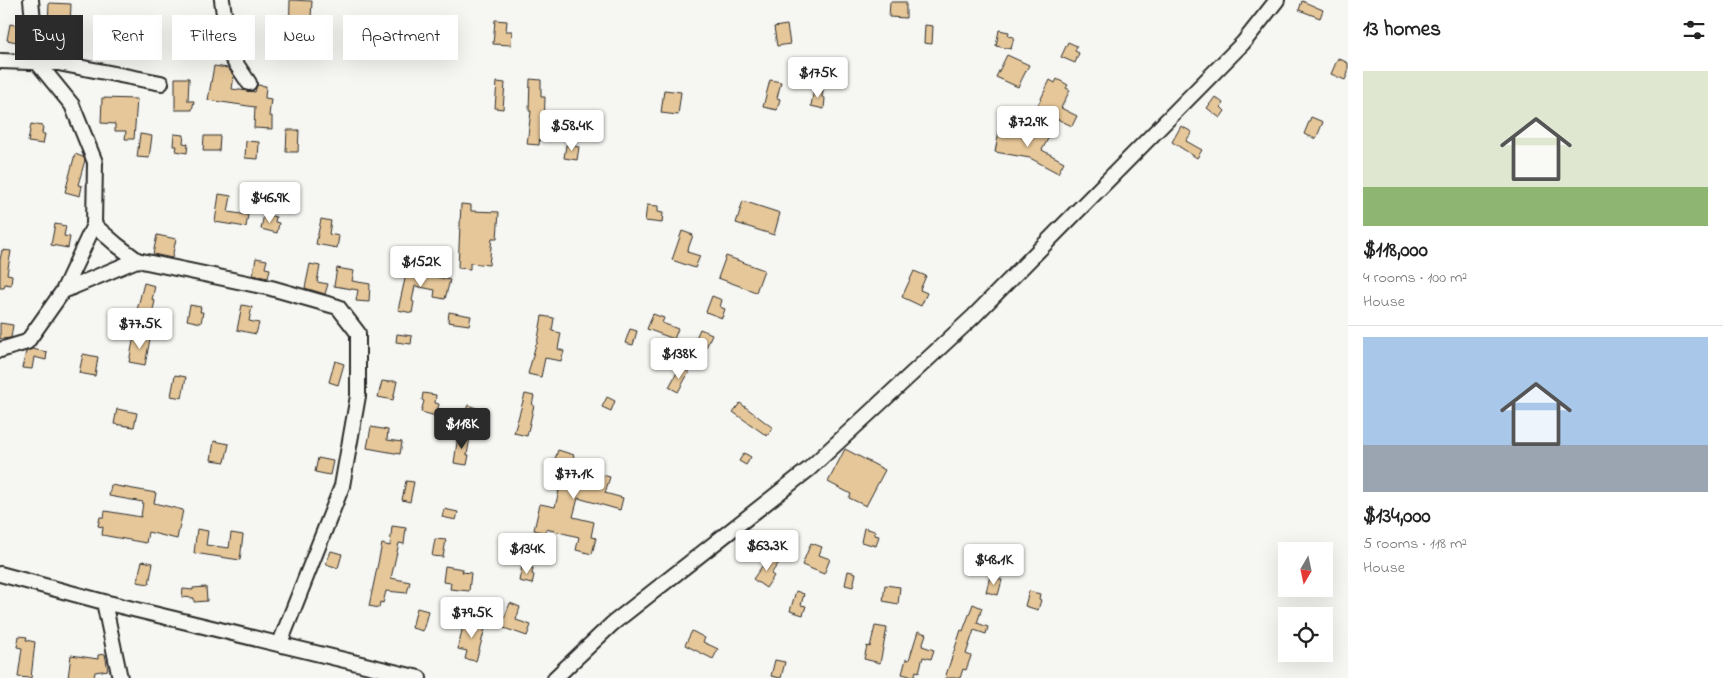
<!DOCTYPE html>
<html lang="en">
<head>
<meta charset="utf-8">
<style>
	:root { --surface:#fff; --page:#f6f6f6; --text:#222; --muted:#767676; --line:#e0e0e0; --accent:#2b2b2b }
	body { margin:0; font-family:"Indie Flower",sans-serif; background:var(--page); color:var(--text); height:100vh; display:flex; flex-direction:column; font-size:19px; white-space:nowrap }
	* { box-sizing:border-box; margin:0 }
	p { font-size:16px; color:var(--muted) }
	.icon { flex:none; width:28px; height:28px; fill:none; stroke:currentColor; stroke-width:2; stroke-linecap:round; stroke-linejoin:round }
	.map { position:relative; flex:1; overflow:hidden }
	.panel { display:flex; flex-direction:column; background:var(--surface); width:375px }
	.panel>* { flex:none }
	.guide { position:absolute; left:15px; top:15px; width:475px; height:45px; display:flex; gap:10px }
	.needle { width:32px; rotate:189deg }
	.buttons { position:absolute; left:1278px; top:542px; display:grid; gap:10px }
	.buttons a { display:grid; place-items:center; width:55px; height:55px; border-radius:0px; background:var(--surface); box-shadow:0 5px 20px #0002; font-size:25px }
	.price { position:absolute; translate:-50% -42px; padding:0 11px; border-radius:5px; background:#fff; color:#222; font-size:16px; line-height:32px; filter:drop-shadow(0 1px 2px #0008) }
	.price::after { content:''; position:absolute; left:50%; top:30px; width:15px; height:11px; margin-left:-8px; background:inherit; clip-path:polygon(0 0,100% 0,50% 100%) }
	.price.on { background:var(--accent); color:#fff }
	ul { padding:0; list-style:none }
	li { display:grid; align-content:center; gap:10px; height:265px; padding:0 15px }
	li+li { border-top:1px solid var(--line) }
	li span { display:grid; place-items:center; height:155px; border-radius:0px; color:#555 }
	li>.icon { margin-inline-start:auto }
	span .icon { width:90px; height:90px; fill:#fffc; stroke-width:1 }
	li b { font-size:21px }
	h2 { display:flex; justify-content:space-between; align-items:center; height:60px; padding:0 15px; font-size:21px }
	.tag { padding:0 18px; border-radius:0px; background:var(--surface); box-shadow:0 5px 20px #0002; font-size:18px; line-height:45px }
	.tag.on { background:var(--accent); color:#fff }
	main { display:flex; flex:1; min-height:0 }
	.map>svg:first-child { display:block }
	.building { fill:#e6c799; stroke:#2b2b2b }
	.lines { fill:none; stroke-linecap:round; stroke-linejoin:round }
	.minor-casing { stroke:#2b2b2b; stroke-width:18 }
	.minor { stroke:#f6f6f2; stroke-width:14 }
</style>
</head>
<body>
<main>
<div class="map">
<svg width="1348" height="678" viewBox="0 0 1348 678">
	<rect width="100%" height="100%" fill="#f6f6f2"/>
	<filter id="ink" filterUnits="userSpaceOnUse"><feTurbulence type="fractalNoise" baseFrequency=".02" numOctaves="2"/><feDisplacementMap in="SourceGraphic" scale="10" xChannelSelector="R" yChannelSelector="G"/><feConvolveMatrix kernelMatrix="1 2 1 2 8 2 1 2 1" color-interpolation-filters="sRGB"/></filter>
	<g filter="url(#ink)">
		<!-- building -->
		<path class="building" d="M290 0 312 1 311 18H308L307 44H289Z
			M1302 1 1323 10 1320 18 1299 10Z
			M890 2H906V18L889 17Z
			M49 3 71 4 70 26H48Z
			M495 20 507 21 506 31H512L511 45 493 44Z
			M10 24 20 26 19 32 24 33 22 43 7 40Z
			M787 25 790 44 777 46 774 27Z
			M925 25 933 26 932 44 924 43Z
			M999 30 1009 32 1008 36 1014 37 1011 49 996 46Z
			M1068 42 1077 46 1075 51 1079 53 1075 63 1061 57Z
			M1007 55 1029 65 1018 87 996 77Z
			M1338 58 1348 63V73L1345 80 1331 74Z
			M214 66 228 68 234 76 232 89 255 92 257 85 266 86 265 98 271 99 269 116H272V129L254 128 255 107 208 100Z
			M175 78H189L188 101H194L192 110H175Z
			M530 79 541 80V97H545L544 128H541L539 145 527 144 531 111H529Z
			M1057 79 1068 85 1066 88 1070 90 1061 108 1077 116 1072 126 1036 109 1050 80 1055 83Z
			M770 80 781 82 777 98 780 99 777 110 763 107Z
			M497 82 505 83 503 109 495 108Z
			M814 89 823 90 822 97 825 98 824 109 811 106Z
			M664 90 681 92 678 115 661 113Z
			M1215 97 1223 103 1221 107 1225 111 1220 118 1207 108Z
			M102 98 137 99 134 139H125L126 131H115V124L101 123Z
			M1311 117 1323 122 1316 139 1304 134Z
			M31 124 43 126 42 134H45L43 144 28 142Z
			M1181 126 1192 132 1186 141 1202 150 1197 158 1172 142Z
			M287 130H299L298 152H286Z
			M1041 130 1050 135 1042 150 1064 162 1058 173 1030 158 995 152 999 131 1038 136Z
			M140 134 152 136 149 158 137 157Z
			M174 134 184 135 183 143 188 144 187 153 176 151 177 146H173Z
			M204 136H220L219 151H203Z
			M246 141 259 142 258 159 245 158Z
			M566 145 579 147 577 160 564 158Z
			M75 154 83 157 85 160 78 185 82 186 80 196 65 192Z
			M219 194 231 196 228 212 248 215 246 227 215 222Z
			M743 201 780 213 774 235 736 223Z
			M461 204 471 205V211L499 212 497 238H492L489 265 470 263V269L458 268Z
			M647 205 658 206V212L663 213 662 223 645 221Z
			M264 214 276 217 275 222 279 223 277 233 261 229Z
			M321 219 331 221 329 234 339 236 337 248 316 244Z
			M55 224 66 226 64 236 70 237 68 248 51 245Z
			M682 231 693 235 687 252 700 256 695 268 672 260Z
			M157 235 176 239 172 258 153 254Z
			M2 250 11 251 7 274 12 275 11 285 5 284 4 288H0V260Z
			M726 256 764 270 756 292 718 278Z
			M256 258 267 260 265 268 270 269 268 278 253 275Z
			M310 264 320 266 317 282 328 284 325 294 305 288Z
			M337 268 354 271 352 281 370 284 369 302 356 301 358 290 334 286Z
			M407 270 450 280 445 299 434 297 435 290 415 286 412 301 414 302 412 313 398 310Z
			M914 271 926 276 920 290 927 293 921 306 902 297Z
			M144 283 155 286 152 300 155 301 152 314 137 310Z
			M712 296 722 300 720 307 725 309 722 318 706 312Z
			M190 305 201 307 200 312H203L201 323 187 320Z
			M242 305 252 307 249 321 259 323 256 334 237 330Z
			M449 312 471 316 469 325 448 322Z
			M653 314 664 318 662 323 678 329 674 339 647 329Z
			M542 316 554 318 552 331 561 333 558 349 564 351 561 361 545 358 541 377 528 374 536 344H537Z
			M0 323 13 325 11 338 0 339Z
			M630 329 637 331 633 345 625 343Z
			M700 329 712 334 704 352 692 347Z
			M397 334 412 336 411 344 396 342Z
			M134 336 150 339 145 365 129 362Z
			M32 349 47 352 46 360 34 357 32 369 22 368 26 352Z
			M83 354 98 357 95 376 79 373Z
			M335 361 344 364 338 385 329 382Z
			M680 367 689 372 678 392 669 387Z
			M175 375 186 377 182 398 171 396Z
			M382 381 389 382V381H397L393 400 378 397Z
			M423 393 436 395 435 403 439 404 436 416 421 412 424 401 422 400Z
			M525 394 534 396 532 405H534L527 436 514 433Z
			M607 397 615 401 611 411 602 407Z
			M740 403 773 428 767 436 733 412Z
			M468 405 476 408 473 417 482 420 480 427 462 421Z
			M117 409 137 413 134 427 114 424Z
			M371 427 388 430 387 440 402 442 400 454 367 448Z
			M458 435 470 437 467 455H469L467 465 454 463Z
			M214 441 229 444 225 462 211 460Z
			M845 449 885 470 866 506 849 498 851 494 828 482Z
			M558 450 574 455 572 460 597 468 595 473 610 477 605 493 623 498 620 510 578 498 573 517 594 522 591 537 596 538 592 554 576 550 579 537 546 529 545 533 534 530 540 504 555 507 559 491 546 486Z
			M744 453 751 457 746 465 739 461Z
			M318 458 333 461 330 475 315 472Z
			M406 481 414 482 410 502 402 500Z
			M111 485 156 493 154 503 183 510 177 539 148 532 146 543 102 535 103 527 98 526 100 517H104L105 511 141 517 143 502 109 496Z
			M444 509 458 512 456 520 442 517Z
			M392 526 406 528 404 544 399 543 391 578 410 582 407 593 386 591 383 603 380 602 379 608 369 606 382 544 390 546Z
			M864 528 875 531 874 535 879 536 876 546 861 542Z
			M197 529 208 531 206 545 229 548 231 533 243 535 240 560 194 553Z
			M435 539 446 540 443 557 432 556Z
			M811 543 822 547 819 555 830 559 824 574 802 565Z
			M331 551 342 554 338 568 326 564Z
			M770 555 780 561 771 574 774 576 766 588 753 579Z
			M142 561 153 563 149 584 137 582Z
			M445 566 463 569 462 572 471 573 469 591 450 589 451 583 443 582Z
			M522 566 533 568 532 574 534 575 532 584 519 581Z
			M848 571 856 573 853 587 845 585Z
			M990 576 1002 580 998 595 986 592Z
			M885 585 900 587 898 604 883 601Z
			M206 587 207 601 194 602V598L182 597 183 589 193 590V588Z
			M796 591 804 594 801 605 806 606 803 615 790 611Z
			M1029 591 1040 594 1039 599 1041 600 1038 610 1025 606Z
			M510 603 520 607 516 620 531 625 527 636 501 627Z
			M973 604 982 608 977 623 988 627 986 634 974 630 966 654 971 656 966 670 963 669 960 678H945L961 630 963 631Z
			M417 608 428 611 423 631 412 628Z
			M464 621 486 625 476 661 465 659 467 651 458 649Z
			M875 626 887 628 880 663 864 659 867 646 870 647Z
			M692 631 705 638 703 642 718 649 713 659 685 645Z
			M918 631 926 634 922 646 934 650 931 659 923 657 919 672 916 671 914 677 902 674 906 659 909 660Z
			M19 636 27 637 26 640 35 642 31 678 18 677 22 648 17 647Z
			M105 654 108 670 95 672 94 678H68L71 655 98 659V655Z
			M775 660 785 662 781 678 771 676Z"/>
		<g class="lines">
			<defs>
				<path id="minor" d="M31 0 37 62 72 105 95 162 94 225 117 245 137 260
					M222 0 224 14 220 40 249 83
					M0 61 58 63 161 83
					M63 291 137 260 271 288 338 307 358 333V396L342 486 280 643
					M0 350 27 342 63 291 94 225
					M0 574 104 602 419 678
					M104 602 120 678
					M555 678 612 624 809 469 973 317 1243 43 1277 0"/>
			</defs>
			<!-- minor casing -->
			<use href="#minor" class="minor-casing"/>
			<!-- minor -->
			<use href="#minor" class="minor"/>
		</g>
	</g>
</svg>
<div class="buttons">
<a><svg class="needle" viewBox="-14 -14 28 28"><path d="M0-13l5 13h-10z" fill="#e53935"/><path d="M0 13l5-13h-10z" fill="#767676"/></svg></a>
<a><svg class="icon" aria-label="locate" viewBox="0 0 24 24"><circle cx="12" cy="12" r="6"/><path d="M12 2v4M12 18v4M2 12h4M18 12h4"/></svg></a>
</div>
<b class="price" style="left:818px;top:99px">$175K</b>
<b class="price" style="left:1028px;top:148px">$72.9K</b>
<b class="price" style="left:572px;top:152px">$58.4K</b>
<b class="price" style="left:270px;top:224px">$46.9K</b>
<b class="price" style="left:421px;top:288px">$152K</b>
<b class="price" style="left:140px;top:350px">$77.5K</b>
<b class="price" style="left:679px;top:380px">$138K</b>
<b class="price on" style="left:462px;top:450px">$118K</b>
<b class="price" style="left:574px;top:500px">$77.1K</b>
<b class="price" style="left:767px;top:572px">$63.3K</b>
<b class="price" style="left:527px;top:575px">$134K</b>
<b class="price" style="left:994px;top:586px">$48.1K</b>
<b class="price" style="left:472px;top:639px">$79.5K</b>
<div class="guide">
<a class="tag on">Buy</a>
<a class="tag">Rent</a>
<a class="tag">Filters</a>
<a class="tag">New</a>
<a class="tag">Apartment</a>
</div>
</div>
<section class="panel">
<h2>13 homes<svg class="icon" aria-label="filters" viewBox="0 0 24 24"><path d="M4 7h16M4 17h16"/><circle cx="9" cy="7" r="2"/><circle cx="15" cy="17" r="2"/></svg></h2>
<ul>
<li><span style="background:linear-gradient(#dfe7d0 75%,#8fb573 0)"><svg class="icon" aria-label="home" viewBox="0 0 24 24"><path d="M3 11l9-7 9 7M6 9v11h12V9"/></svg></span><div><b>$118,000</b><p>4 rooms · 100 m²</p><p>House</p></div></li>
<li><span style="background:linear-gradient(#a9c7e8 70%,#9aa5b1 0)"><svg class="icon" aria-label="home" viewBox="0 0 24 24"><path d="M3 11l9-7 9 7M6 9v11h12V9"/></svg></span><div><b>$134,000</b><p>5 rooms · 118 m²</p><p>House</p></div></li>
</ul>
</section>
</main>
</body>
</html>
